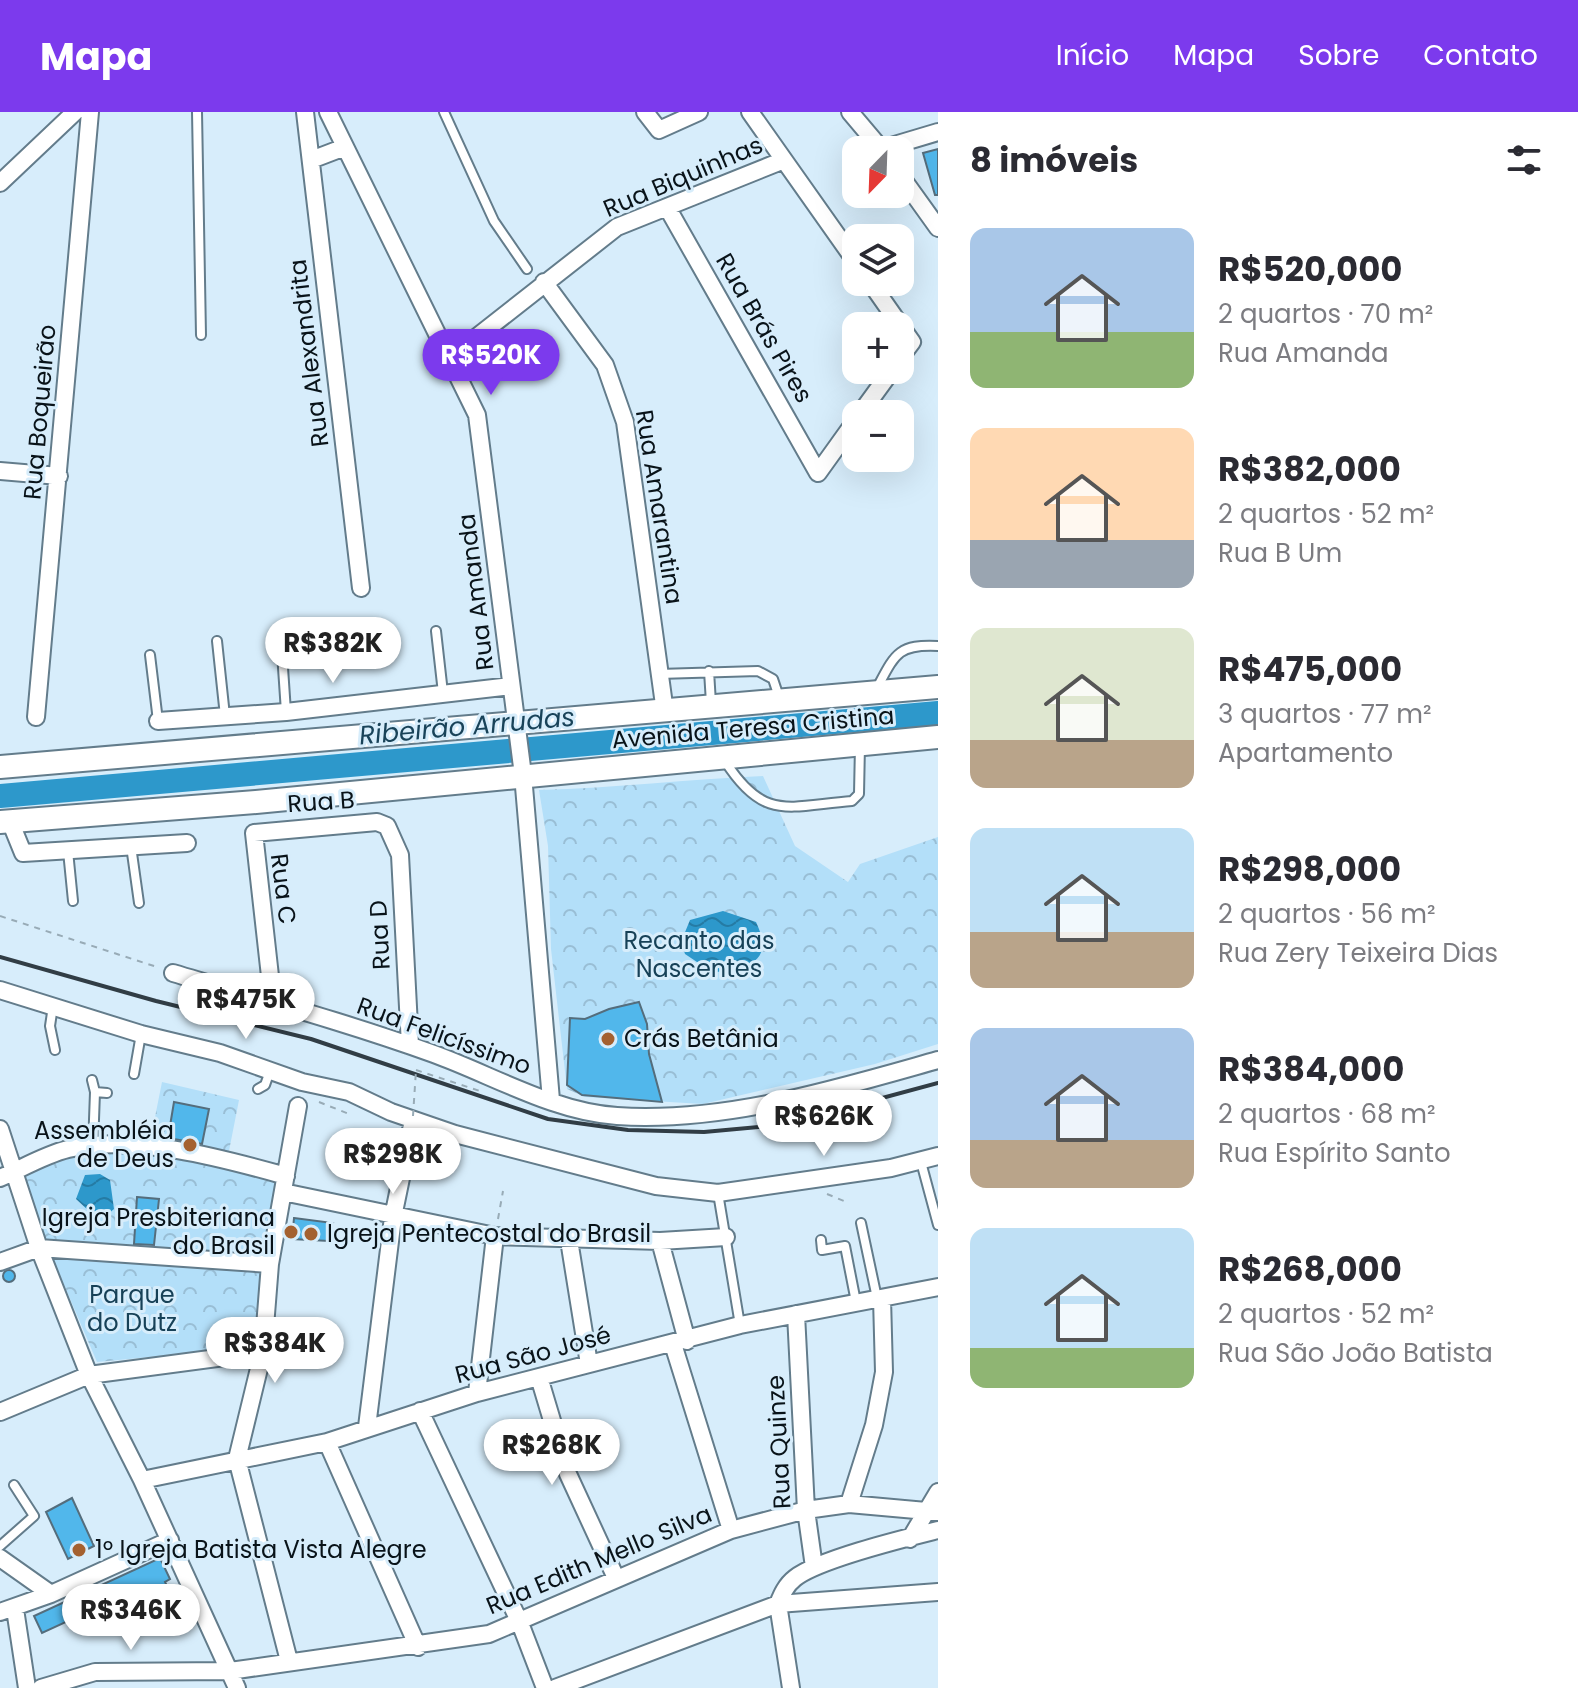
<!DOCTYPE html>
<html lang="pt">
<head>
<meta charset="utf-8">
<style>
	:root { --surface:#fff; --page:#f2f2f3; --text:#2b2b33; --muted:#7c7c81; --accent:#7c3aed }
	body { margin:0; font-family:Poppins,sans-serif; background:var(--page); color:var(--text); height:100vh; display:flex; flex-direction:column; font-size:30px; white-space:nowrap }
	* { box-sizing:border-box; margin:0 }
	p { font-size:26px; color:var(--muted) }
	.icon { flex:none; width:44px; height:44px; fill:none; stroke:currentColor; stroke-width:2; stroke-linecap:round; stroke-linejoin:round }
	.map { position:relative; flex:1; overflow:hidden }
	.drawer { display:flex; flex-direction:column; background:var(--surface); width:640px }
	.drawer>* { flex:none }
	.needle { width:52px; rotate:203deg }
	.controls { position:absolute; left:842px; top:24px; display:grid; gap:16px }
	.controls a { display:grid; place-items:center; width:72px; height:72px; border-radius:16px; background:var(--surface); box-shadow:0 8px 32px #0002; font-size:40px }
	.price { position:absolute; translate:-50% -68px; padding:0 18px; border-radius:28px; background:#fff; color:#222; font-size:26px; line-height:52px; filter:drop-shadow(0 2px 4px #0008) }
	.price::after { content:''; position:absolute; left:50%; top:48px; width:24px; height:18px; margin-left:-12px; background:inherit; clip-path:polygon(0 0,100% 0,50% 100%) }
	.price.current { background:var(--accent); color:#fff }
	ul { padding:0; list-style:none }
	li { display:flex; align-items:center; gap:24px; height:200px; padding:0 32px }
	li span { display:grid; place-items:center; flex:none; width:224px; height:160px; border-radius:16px; color:#555 }
	li>.icon { margin-inline-start:auto }
	span .icon { width:96px; height:96px; fill:#fffc; stroke-width:1 }
	li b { font-size:34px }
	h2 { display:flex; justify-content:space-between; align-items:center; height:96px; padding:0 32px; font-size:34px }
	header { display:flex; align-items:center; gap:48px; box-sizing:border-box; height:112px; padding:0 40px; background:var(--accent); color:#fff }
	header strong { font-size:38px }
	nav { display:flex; gap:44px; margin-inline-start:auto; font-size:28px }
	main { display:flex; flex:1; min-height:0 }
	.map>svg:first-child { display:block }
	.forest { fill:url(#forest-crowns) }
	.water { fill:url(#water-waves) }
	.lines { fill:none; stroke-linecap:round; stroke-linejoin:round }
	.river { stroke:#2d98cb; stroke-width:24 }
	.building { fill:#51b7eb; stroke:#546d7c; stroke-width:2 }
	.service-casing { stroke:#637c8b; stroke-width:12 }
	.minor-casing { stroke:#637c8b; stroke-width:20 }
	.secondary-casing { stroke:#637c8b; stroke-width:26 }
	.path { stroke:#98abb6; stroke-width:2; stroke-dasharray:6 6; stroke-linecap:butt }
	.service { stroke:#fff; stroke-width:8 }
	.minor { stroke:#fff; stroke-width:16 }
	.secondary { stroke:#fff; stroke-width:22 }
	.rail { stroke:#313d45; stroke-width:4 }
	.path-bridge { stroke:#98abb6; stroke-width:2; stroke-dasharray:6 6; stroke-linecap:butt }
	.poi-dot { fill:#a46130; stroke:#d7edfb; stroke-width:3 }
	.labels { text-anchor:middle; stroke-width:6; stroke-linejoin:round; paint-order:stroke }
	.street-label { font-size:24px; fill:#091319; stroke:#d7edfb }
	.park-label { font-size:24px; fill:#174157; stroke:#d7edfb }
	.poi-label { font-size:24px; fill:#091319; stroke:#d7edfb; text-anchor:start }
	.water-label { font-size:26px; font-style:italic; fill:#194359; stroke:#d7edfb }
</style>
</head>
<body>
<header>
<strong>Mapa</strong>
<nav><a>Início</a><a>Mapa</a><a>Sobre</a><a>Contato</a></nav>
</header>
<main>
<div class="map">
<svg width="938" height="1576" viewBox="0 0 938 1576">
	<defs>
		<pattern id="forest-crowns" width="20" height="18" patternUnits="userSpaceOnUse" patternTransform="scale(2)"><rect width="20" height="18" fill="#b3dff9"/><path d="M2 6a3 3 0 1 1 6 0M12 15a3 3 0 1 1 6 0" fill="none" stroke="#99bed5"/></pattern>
		<pattern id="water-waves" width="16" height="10" patternUnits="userSpaceOnUse" patternTransform="scale(2)"><rect width="16" height="10" fill="#2d98cb"/><path d="M0 5q4-4 8 0t8 0" fill="none" stroke="#257ba4"/></pattern>
	</defs>
	<rect width="100%" height="100%" fill="#d7edfb"/>
	<!-- forest -->
	<path class="forest" d="M763 664 795 734 848 770 860 752 938 725V932L875 952 703 992 585 985 567 977 551 837 548 734 539 678C615 676 688 667 763 664Z
		M162 970 239 988 228 1044 150 1030Z
		M113 1039 155 1040 281 1067 266 1151 46 1129 18 1062 74 1042Z
		M50 1140 264 1157 257 1235 97 1250Z"/>
	<!-- water -->
	<path class="water" d="M723 799 756 810C778 856 739 856 705 862L700 852 685 842 681 830 690 808Z
		M100 1062 110 1068 114 1097 107 1103 91 1101 76 1087 85 1063Z"/>
	<g class="lines">
		<!-- river -->
		<path class="river" d="M0 684 938 601"/>
	</g>
	<!-- building -->
	<path class="building" d="M938 37V83H935L923 41Z
		M639 890 647 912 649 942 662 990 582 983 567 973 570 906 585 907 609 897Z
		M174 990 209 997 202 1032 168 1026Z
		M137 1085 159 1087 154 1133 134 1132Z
		M294 1106 333 1111 329 1129 292 1127Z
		M3 1164a6 6 0 1 1 12 0a6 6 0 1 1-12 0Z
		M219 1218 239 1223 237 1232 215 1235Z
		M72 1386 94 1434 68 1447 46 1400Z
		M160 1446 170 1467 165 1470 178 1497 124 1522 109 1490 42 1521 34 1504Z"/>
	<g class="lines">
		<defs>
			<path id="service" d="M197 0 201 223
				M444 0 494 109 527 157
				M436 519 443 581
				M281 526 286 600
				M217 529 225 604
				M150 543 158 609
				M709 559 711 591
				M659 562 758 559 773 567 779 585
				M877 576C895 542 898 532 938 534
				M725 649C764 710 788 694 852 689L859 682 860 633
				M131 734 139 791
				M68 739 73 789
				M53 894 50 914 55 938
				M134 962 141 922
				M92 968 95 980 107 981
				M258 977 265 973 270 959
				M93 1035 95 980
				M921 1050 938 1113
				M718 1081 740 1213
				M861 1111 877 1186
				M821 1128 822 1138 845 1134 856 1190
				M0 1434 34 1404 14 1373"/>
			<path id="minor" d="M305 0 361 476
				M328 0 477 303 523 663 551 988
				M645 0 659 18 699 0
				M750 0 856 150
				M850 0 882 38
				M881 37 938 20
				M311 48 345 35
				M900 63 938 116
				M0 71 75 0
				M667 95 818 361 856 308
				M544 170 605 253 625 310 665 600
				M870 170 912 230 900 246
				M450 246 617 115 784 48
				M860 302 892 258
				M0 359 59 364
				M36 605 90 0
				M158 609 286 600 511 574
				M10 709 23 741 187 731
				M173 861C260 887 348 911 434 942 492 963 554 1000 617 1004 725 1011 835 977 938 948
				M0 878 141 922 220 941 302 970 349 980 391 1000 455 1022 656 1074 718 1081 891 1056 938 1044
				M273 891 254 721 377 710 387 714 400 743 410 933
				M0 1017 39 1136 89 1263 142 1368 237 1576
				M0 1066C23 1056 44 1043 68 1037 134 1022 222 1046 286 1064
				M283 1080 495 1124 660 1129 726 1125
				M569 1128 589 1252
				M660 1129 687 1229
				M0 1150 39 1136 270 1152
				M796 1202 806 1398 814 1455
				M673 1232 731 1418
				M539 1265 568 1362 616 1466
				M477 1281 495 1124
				M420 1299 520 1511 545 1576
				M0 1300 89 1263 263 1240
				M367 1315 393 1105 413 1008
				M327 1330 418 1535
				M142 1368 327 1330 477 1281 740 1213 938 1175
				M849 1392 874 1313 884 1260 882 1186
				M910 1427 938 1380
				M0 1446 51 1482
				M778 1492C782 1482 786 1473 795 1466 819 1447 906 1426 938 1418
				M778 1492 791 1576
				M15 1497 27 1576
				M0 1500 51 1482 170 1428
				M289 1549 237 1347 263 1240 270 1152 298 994
				M41 1576 95 1560 230 1559 489 1522 731 1418 806 1398 849 1392 938 1400
				M555 1576 778 1492 938 1480"/>
			<path id="secondary" d="M0 655 938 575
				M0 710 256 690 938 625"/>
		</defs>
		<!-- service casing -->
		<use href="#service" class="service-casing"/>
		<!-- minor casing -->
		<use href="#minor" class="minor-casing"/>
		<!-- secondary casing -->
		<use href="#secondary" class="secondary-casing"/>
		<!-- path -->
		<path class="path" d="M0 804 157 855
			M416 958 483 980
			M319 990 349 1002
			M827 1082 844 1089
			M498 1107 503 1079"/>
		<!-- service -->
		<use href="#service" class="service"/>
		<!-- minor -->
		<use href="#minor" class="minor"/>
		<!-- secondary -->
		<use href="#secondary" class="secondary"/>
		<!-- rail -->
		<path class="rail" d="M0 845 156 889 311 927 548 1007 628 1018 704 1020 782 1013 938 971"/>
		<!-- path-bridge -->
		<path class="path-bridge" d="M413 1004 416 958"/>
	</g>
	<!-- markers -->
	<g class="poi-dot">
		<circle cx="608" cy="927" r="8"/>
		<circle cx="190" cy="1033" r="8"/>
		<circle cx="291" cy="1120" r="8"/>
		<circle cx="311" cy="1122" r="8"/>
		<circle cx="79" cy="1438" r="8"/>
	</g>
	<g class="labels">
		<!-- street labels -->
		<g class="street-label">
			<text transform="translate(683 65) rotate(-23)" y="8">Rua Biquinhas</text>
			<text transform="translate(764 216) rotate(60)" y="8">Rua Brás Pires</text>
			<text transform="translate(309 241) rotate(-97)" y="8">Rua Alexandrita</text>
			<text transform="translate(40 300) rotate(-85)" y="8">Rua Boqueirão</text>
			<text transform="translate(659 395) rotate(81)" y="8">Rua Amarantina</text>
			<text transform="translate(476 480) rotate(-97)" y="8">Rua Amanda</text>
			<text transform="translate(753 616) rotate(-5)" y="8">Avenida Teresa Cristina</text>
			<text transform="translate(321 690) rotate(-4)" y="8">Rua B</text>
			<text transform="translate(283 777) rotate(83)" y="8">Rua C</text>
			<text transform="translate(380 823) rotate(-93)" y="8">Rua D</text>
			<text transform="translate(444 924) rotate(20)" y="8">Rua Felicíssimo</text>
			<text transform="translate(533 1243) rotate(-15)" y="8">Rua São José</text>
			<text transform="translate(779 1330) rotate(-93)" y="8">Rua Quinze</text>
			<text transform="translate(599 1448) rotate(-23)" y="8">Rua Edith Mello Silva</text>
		</g>
		<!-- park labels -->
		<g class="park-label">
			<text x="699" y="837">Recanto das<tspan x="699" dy="28">Nascentes</tspan></text>
			<text x="132" y="1191">Parque<tspan x="132" dy="28">do Dutz</tspan></text>
		</g>
		<!-- poi labels -->
		<g class="poi-label">
			<text x="624" y="935">Crás Betânia</text>
			<text x="174" y="1027" text-anchor="end">Assembléia<tspan x="174" dy="28">de Deus</tspan></text>
			<text x="275" y="1114" text-anchor="end">Igreja Presbiteriana<tspan x="275" dy="28">do Brasil</tspan></text>
			<text x="327" y="1130">Igreja Pentecostal do Brasil</text>
			<text x="95" y="1446">1º Igreja Batista Vista Alegre</text>
		</g>
		<!-- water labels -->
		<g class="water-label">
			<text transform="translate(467 614) rotate(-5)" y="9">Ribeirão Arrudas</text>
		</g>
	</g>
</svg>
<div class="controls">
<a><svg class="needle" viewBox="-14 -14 28 28"><path d="M0-13l5 13h-10z" fill="#e53935"/><path d="M0 13l5-13h-10z" fill="#7c7c81"/></svg></a>
<a><svg class="icon" aria-label="layers" viewBox="0 0 24 24"><path d="M12 4l9 5-9 5-9-5zM3 14l9 5 9-5"/></svg></a>
<a>+</a>
<a>−</a>
</div>
<b class="price current" style="left:491px;top:285px">R$520K</b>
<b class="price" style="left:333px;top:573px">R$382K</b>
<b class="price" style="left:246px;top:929px">R$475K</b>
<b class="price" style="left:824px;top:1046px">R$626K</b>
<b class="price" style="left:393px;top:1084px">R$298K</b>
<b class="price" style="left:275px;top:1273px">R$384K</b>
<b class="price" style="left:552px;top:1375px">R$268K</b>
<b class="price" style="left:131px;top:1540px">R$346K</b>
</div>
<section class="drawer">
<h2>8 imóveis<svg class="icon" aria-label="filters" viewBox="0 0 24 24"><path d="M4 7h16M4 17h16"/><circle cx="9" cy="7" r="2"/><circle cx="15" cy="17" r="2"/></svg></h2>
<ul>
<li><span style="background:linear-gradient(#a9c7e8 65%,#8fb573 0)"><svg class="icon" aria-label="home" viewBox="0 0 24 24"><path d="M3 11l9-7 9 7M6 9v11h12V9"/></svg></span><div><b>R$520,000</b><p>2 quartos · 70 m²</p><p>Rua Amanda</p></div></li>
<li><span style="background:linear-gradient(#ffd9b3 70%,#9aa5b1 0)"><svg class="icon" aria-label="home" viewBox="0 0 24 24"><path d="M3 11l9-7 9 7M6 9v11h12V9"/></svg></span><div><b>R$382,000</b><p>2 quartos · 52 m²</p><p>Rua B Um</p></div></li>
<li><span style="background:linear-gradient(#dfe7d0 70%,#b9a48a 0)"><svg class="icon" aria-label="home" viewBox="0 0 24 24"><path d="M3 11l9-7 9 7M6 9v11h12V9"/></svg></span><div><b>R$475,000</b><p>3 quartos · 77 m²</p><p>Apartamento</p></div></li>
<li><span style="background:linear-gradient(#bfe0f5 65%,#b9a48a 0)"><svg class="icon" aria-label="home" viewBox="0 0 24 24"><path d="M3 11l9-7 9 7M6 9v11h12V9"/></svg></span><div><b>R$298,000</b><p>2 quartos · 56 m²</p><p>Rua Zery Teixeira Dias</p></div></li>
<li><span style="background:linear-gradient(#a9c7e8 70%,#b9a48a 0)"><svg class="icon" aria-label="home" viewBox="0 0 24 24"><path d="M3 11l9-7 9 7M6 9v11h12V9"/></svg></span><div><b>R$384,000</b><p>2 quartos · 68 m²</p><p>Rua Espírito Santo</p></div></li>
<li><span style="background:linear-gradient(#bfe0f5 75%,#8fb573 0)"><svg class="icon" aria-label="home" viewBox="0 0 24 24"><path d="M3 11l9-7 9 7M6 9v11h12V9"/></svg></span><div><b>R$268,000</b><p>2 quartos · 52 m²</p><p>Rua São João Batista</p></div></li>
</ul>
</section>
</main>
</body>
</html>
